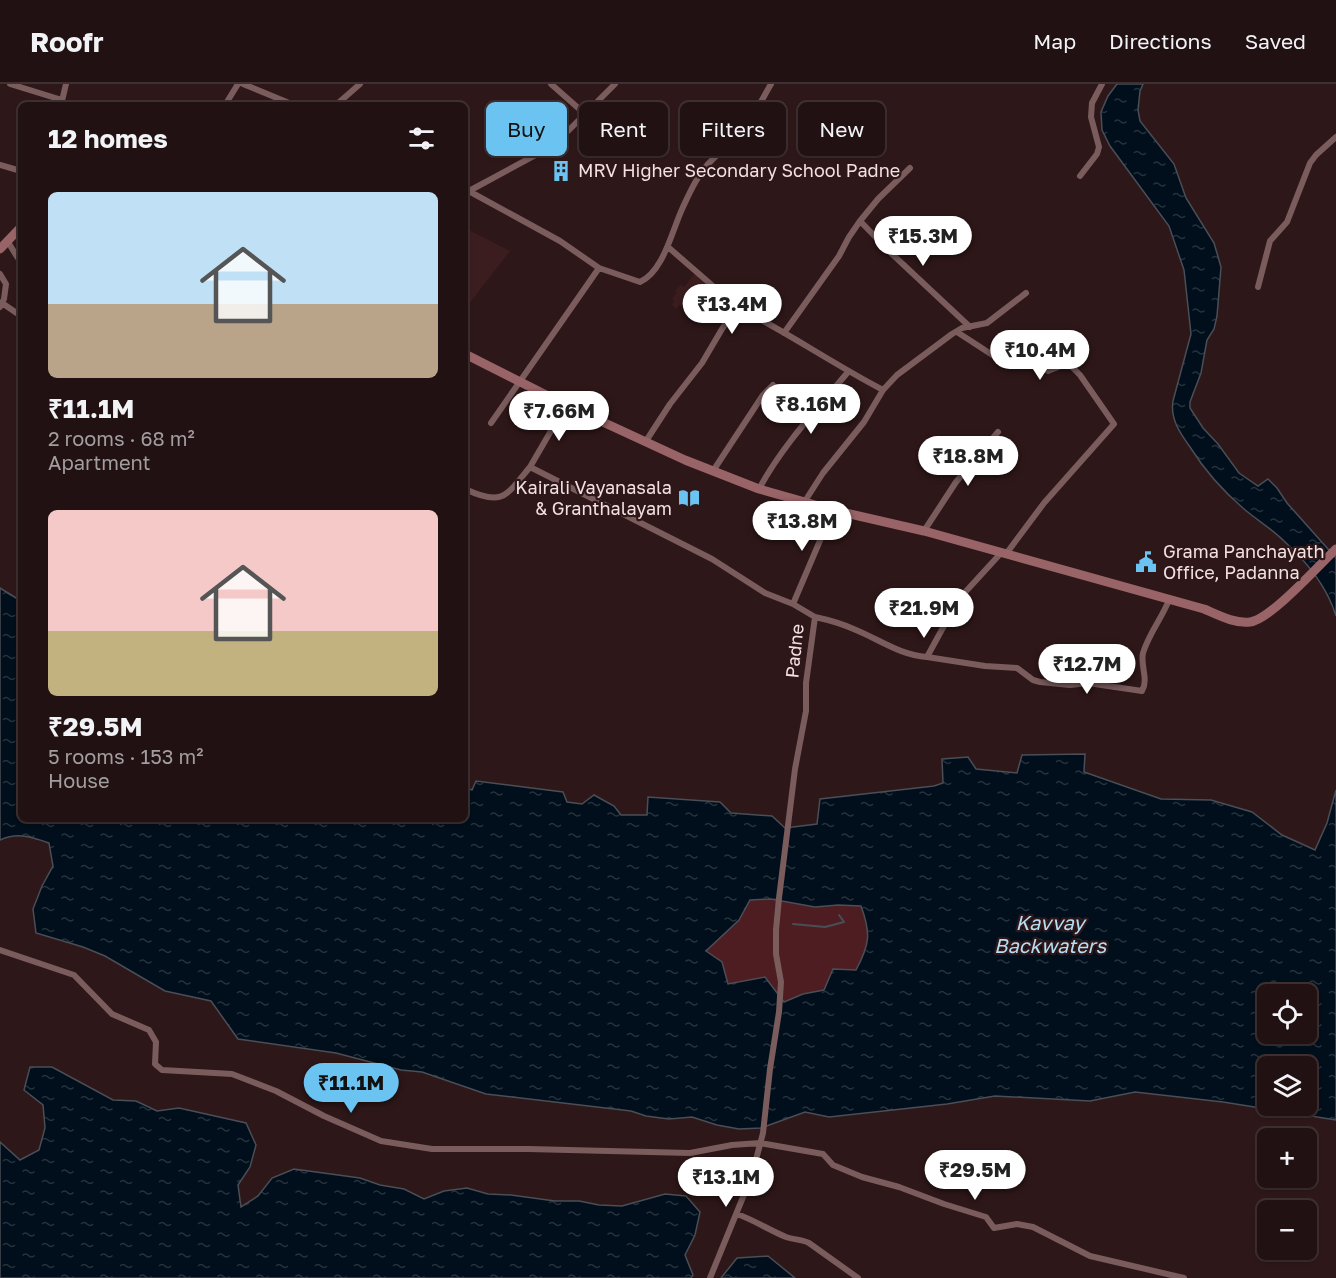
<!DOCTYPE html>
<html lang="en">
<head>
<meta charset="utf-8">
<style>
	:root { --surface:#221112; --page:#2e1f20; --text:#f1f3f6; --muted:#a29d9f; --line:#3f3132; --accent:#6bc3f2 }
	body { margin:0; font-family:"Golos Text",sans-serif; background:var(--page); color:var(--text); height:100vh; display:flex; flex-direction:column; font-size:22px; white-space:nowrap }
	* { box-sizing:border-box; margin:0 }
	p { font-size:20px; color:var(--muted) }
	.icon { flex:none; width:33px; height:33px; fill:none; stroke:currentColor; stroke-width:2; stroke-linecap:round; stroke-linejoin:round }
	.map { position:relative; flex:1; overflow:hidden }
	.details { position:absolute; left:18px; top:18px; width:450px; height:720px; display:flex; flex-direction:column; background:var(--surface); border-radius:9px; box-shadow:0 2px 4px #0004,0 0 0 2px var(--line) }
	.details>* { flex:none }
	.hud { position:absolute; left:486px; top:18px; width:570px; height:54px; display:flex; gap:12px }
	.controls { position:absolute; left:1257px; top:900px; display:grid; gap:12px }
	.controls a { display:grid; place-items:center; width:60px; height:60px; border-radius:9px; background:var(--surface); box-shadow:0 2px 4px #0004,0 0 0 2px var(--line); font-size:30px }
	.price { position:absolute; translate:-50% -51px; padding:0 14px; border-radius:21px; background:#fff; color:#222; font-size:20px; line-height:39px; filter:drop-shadow(0 2px 3px #0008) }
	.price::after { content:''; position:absolute; left:50%; top:36px; width:18px; height:14px; margin-left:-9px; background:inherit; clip-path:polygon(0 0,100% 0,50% 100%) }
	.price.active { background:var(--accent); color:#111 }
	ul { padding:0; list-style:none }
	li { display:grid; align-content:center; gap:12px; height:318px; padding:0 30px }
	li span { display:grid; place-items:center; height:186px; border-radius:9px; color:#555 }
	li>.icon { margin-inline-start:auto }
	span .icon { width:108px; height:108px; fill:#fffc; stroke-width:1 }
	li b { font-size:26px }
	h2 { display:flex; justify-content:space-between; align-items:center; height:72px; padding:0 30px; font-size:26px }
	.chip { padding:0 21px; border-radius:9px; background:var(--surface); box-shadow:0 2px 4px #0004,0 0 0 2px var(--line); font-size:21px; line-height:54px }
	.chip.active { background:var(--accent); color:#111 }
	header { display:flex; align-items:center; gap:36px; box-sizing:border-box; height:84px; padding:0 30px; background:var(--surface); border-bottom:2px solid var(--line) }
	header strong { font-size:28px }
	nav { display:flex; gap:33px; margin-inline-start:auto; font-size:21px }
	.map>svg:first-child { display:block }
	.built { fill:#3c1d1f }
	.grass { fill:#4e1d22 }
	.water { fill:url(#water-ripples); stroke:#494e57; stroke-width:1.5; fill-rule:evenodd }
	.lines { fill:none; stroke-linecap:round; stroke-linejoin:round }
	.stream { stroke:#494e57; stroke-width:2 }
	.minor { stroke:#7a5c5d; stroke-width:6 }
	.secondary { stroke:#996467; stroke-width:9 }
	.labels { text-anchor:middle; stroke-width:4.5; stroke-linejoin:round; paint-order:stroke }
	.poi-label { font-size:18px; fill:#f3e1e2; stroke:#2e1718; text-anchor:start }
	.street-label { font-size:18px; fill:#f3e1e2; stroke:#2e1718 }
	.water-label { font-size:20px; font-style:italic; fill:#b6ddf4; stroke:#2e1718 }
</style>
</head>
<body>
<header>
<strong>Roofr</strong>
<nav><a>Map</a><a>Directions</a><a>Saved</a></nav>
</header>
<div class="map">
<svg width="1336" height="1194" viewBox="0 0 1336 1194">
	<defs>
		<pattern id="water-ripples" width="26" height="14" patternUnits="userSpaceOnUse" patternTransform="scale(1.5)"><rect width="26" height="14" fill="#000f1b"/><path d="M2 4q2-2 4 0t4 0M15 11q2-2 4 0t4 0" fill="none" stroke="#26323c"/></pattern>
	</defs>
	<rect width="100%" height="100%" fill="#2e1718"/>
	<!-- built -->
	<path class="built" d="M465 144 510 167 465 225Z
		M695 189 705 199 702 202 709 213 701 220 693 212 681 223 679 221 676 225 672 220 675 217 672 215 677 209 675 207 681 201 684 203Z"/>
	<!-- grass -->
	<path class="grass" d="M771 815 815 823 838 821 861 822 868 842 867 865 856 886 824 906 803 910 783 918 765 893 728 900 722 878 705 868 739 836 750 816Z"/>
	<!-- water -->
	<path class="water" d="M1117 0H1143L1140 7 1138 26 1140 37 1174 80 1186 114 1214 159 1221 183 1217 232 1214 245 1207 256 1201 289 1190 318V324L1203 344 1218 360 1239 389 1258 402 1268 395 1277 404 1287 419 1336 474V532C1327 502 1307 478 1284 457 1272 445 1257 436 1244 425 1223 407 1205 387 1190 363 1180 349 1170 335 1173 317L1191 250 1184 186 1169 142 1110 62 1102 46 1101 28 1108 12Z
		M0 504 21 517V735H465V703L472 706 476 697 563 708 567 718 582 720 594 711 614 722 621 731H647L648 713 720 718 731 729 772 732 785 744 817 740 820 715 934 702 943 699 942 675 968 673 976 685 1017 689 1022 671 1085 670 1084 688 1161 715 1211 716 1252 728 1282 751 1315 766 1327 739 1336 706V1036L1223 1018 1135 1008 1090 1017 995 1012 947 1020 829 1033 805 1028 761 1044 739 1045 717 1041 692 1033 669 1035 646 1032 631 1027 486 1010 422 988 401 986 336 969 238 955 211 917 165 907 105 872 83 863 36 849 33 825 42 802 53 782 49 759C32 753 18 748 0 756ZM771 815 815 823 838 821 861 822C871 849 870 860 856 886L833 885 824 906 803 910 784 918 765 893 728 900 722 878 706 867 739 836 750 816ZM1268 910H1306V950H1268ZM1268 982H1306V1022H1268Z
		M30 983H52L113 1016 136 1017 157 1027 179 1024 246 1039 256 1061 250 1083 238 1101 241 1123 258 1112 272 1094 294 1085 360 1094 380 1101 404 1105 424 1115 444 1107 467 1104 488 1110 511 1111 555 1117H579L599 1121 622 1122 665 1110 686 1112 700 1128 695 1151 685 1171 693 1191 691 1194H0V1058L20 1076 39 1066 45 1044 43 1021 24 1006Z
		M768 1172 795 1194H721L737 1174Z"/>
	<g class="lines">
		<!-- stream -->
		<path class="stream" d="M793 840 825 843 844 838 839 831"/>
		<!-- minor -->
		<path class="minor" d="M10 0 62 16
			M243 0 294 21
			M551 0 585 30
			M61 21 66 0
			M225 21 238 0
			M336 21 360 0
			M0 81 21 87
			M1080 92 1097 70 1099 63 1091 33 1092 19 1102 0
			M465 105 560 157 599 184 640 198C664 187 672 146 683 123 690 108 699 88 712 76 719 68 730 64 737 55 751 38 760 19 771 0
			M469 107 554 61 615 0
			M860 137 891 169 970 243
			M8 158 21 179
			M0 190 6 200 4 215 0 223
			M1258 203 1270 157 1287 138 1310 79 1316 71 1336 53
			M2 219 21 232
			M737 223C787 248 833 280 883 306L897 291 952 250 962 244 987 239 1026 209
			M957 248 994 272 1012 265 1048 287 1068 279 1080 291 1114 340 1044 419 1006 470
			M784 249 839 172 849 153 860 137 878 115 910 84
			M491 339 599 184
			M646 357 670 320 702 279 722 245 737 223 668 163
			M530 383 566 321
			M713 387 763 311 773 301
			M465 405C503 423 506 412 530 383L712 475 765 509 793 520 815 533 806 599V627L795 685 779 814 776 846V870L781 898 779 928 770 985 763 1049 752 1091 710 1194
			M759 405C782 362 817 325 848 288
			M805 417 823 389 864 338 883 306
			M924 447 956 398 998 348
			M793 520 833 426
			M815 533C829 536 843 540 856 546 880 556 900 571 927 573L958 516 1001 469
			M927 573 985 582 1017 584 1033 596 1040 598 1070 601 1088 599 1142 607C1149 595 1140 582 1143 569 1149 549 1162 534 1169 516
			M0 866 74 891 112 930 149 946 156 958 155 980 162 986 232 990 276 1007 324 1032 381 1057 432 1065H528L690 1069 732 1061 760 1059 823 1070 833 1081 862 1093 899 1103 944 1120 986 1133 994 1144 1017 1140 1033 1143 1090 1172 1184 1194
			M737 1130C754 1136 769 1146 786 1153 794 1156 801 1155 809 1159L858 1194"/>
		<!-- secondary -->
		<path class="secondary" d="M0 165 21 143
			M465 270 566 321 685 376 759 405 833 426 924 447 1204 525C1218 531 1235 540 1250 538 1270 536 1319 481 1336 465"/>
	</g>
	<!-- icons -->
	<defs>
		<symbol id="building-bare" viewBox="-9 -9 18 18"><path d="M-4-6H4V6H1V3H-1V6H-4ZM-2.5-4.3h1.7v1.8h-1.7ZM.8-4.3h1.7v1.8H.8ZM-2.5-1h1.7V.8h-1.7ZM.8-1h1.7V.8H.8Z" fill="#6bc3f2" stroke="#2e1718" stroke-width="2.5" paint-order="stroke"/></symbol>
		<symbol id="library-bare" viewBox="-9 -9 18 18"><path d="M-6-4Q-3-5.5-.7-3.5V5Q-3 3-6 4ZM6-4Q3-5.5 .7-3.5V5Q3 3 6 4Z" fill="#6bc3f2" stroke="#2e1718" stroke-width="2.5" paint-order="stroke"/></symbol>
		<symbol id="civic-bare" viewBox="-9 -9 18 18"><path d="M-.6-6.5H3V-4.5H.6V-3L4-1V1h2V6H-6V1h2V-1L-.6-3ZM-1.2 2.5V6h2.4V2.5Z" fill="#6bc3f2" stroke="#2e1718" stroke-width="2.5" paint-order="stroke"/></symbol>
	</defs>
	<g fill-rule="evenodd">
		<use href="#building-bare" x="546" y="72" width="30" height="30"/>
		<use href="#library-bare" x="674" y="399" width="30" height="30"/>
		<use href="#civic-bare" x="1131" y="463" width="30" height="30"/>
	</g>
	<g class="labels">
		<!-- poi labels -->
		<g class="poi-label">
			<text x="578" y="93">MRV Higher Secondary School Padne</text>
			<text x="672" y="410" text-anchor="end">Kairali Vayanasala<tspan x="672" dy="21">&amp; Granthalayam</tspan></text>
			<text x="1163" y="474">Grama Panchayath<tspan x="1163" dy="21">Office, Padanna</tspan></text>
		</g>
		<!-- street labels -->
		<g class="street-label">
			<text transform="translate(795 567) rotate(-84)" y="6">Padne</text>
		</g>
		<!-- water labels -->
		<g class="water-label">
			<text x="1050" y="846">Kavvay<tspan x="1050" dy="23">Backwaters</tspan></text>
		</g>
	</g>
</svg>
<div class="controls">
<a><svg class="icon" aria-label="locate" viewBox="0 0 24 24"><circle cx="12" cy="12" r="6"/><path d="M12 2v4M12 18v4M2 12h4M18 12h4"/></svg></a>
<a><svg class="icon" aria-label="layers" viewBox="0 0 24 24"><path d="M12 4l9 5-9 5-9-5zM3 14l9 5 9-5"/></svg></a>
<a>+</a>
<a>−</a>
</div>
<b class="price" style="left:923px;top:183px">₹15.3M</b>
<b class="price" style="left:732px;top:251px">₹13.4M</b>
<b class="price" style="left:1040px;top:297px">₹10.4M</b>
<b class="price" style="left:811px;top:351px">₹8.16M</b>
<b class="price" style="left:559px;top:358px">₹7.66M</b>
<b class="price" style="left:968px;top:403px">₹18.8M</b>
<b class="price" style="left:802px;top:468px">₹13.8M</b>
<b class="price" style="left:924px;top:555px">₹21.9M</b>
<b class="price" style="left:1087px;top:611px">₹12.7M</b>
<b class="price active" style="left:351px;top:1030px">₹11.1M</b>
<b class="price" style="left:975px;top:1117px">₹29.5M</b>
<b class="price" style="left:726px;top:1124px">₹13.1M</b>
<div class="hud">
<a class="chip active">Buy</a>
<a class="chip">Rent</a>
<a class="chip">Filters</a>
<a class="chip">New</a>
</div>
<section class="details">
<h2>12 homes<svg class="icon" aria-label="filters" viewBox="0 0 24 24"><path d="M4 7h16M4 17h16"/><circle cx="9" cy="7" r="2"/><circle cx="15" cy="17" r="2"/></svg></h2>
<ul>
<li><span style="background:linear-gradient(#bfe0f5 60%,#b9a48a 0)"><svg class="icon" aria-label="home" viewBox="0 0 24 24"><path d="M3 11l9-7 9 7M6 9v11h12V9"/></svg></span><div><b>₹11.1M</b><p>2 rooms · 68 m²</p><p>Apartment</p></div></li>
<li><span style="background:linear-gradient(#f6c9c9 65%,#c2b280 0)"><svg class="icon" aria-label="home" viewBox="0 0 24 24"><path d="M3 11l9-7 9 7M6 9v11h12V9"/></svg></span><div><b>₹29.5M</b><p>5 rooms · 153 m²</p><p>House</p></div></li>
</ul>
</section>
</div>
</body>
</html>
